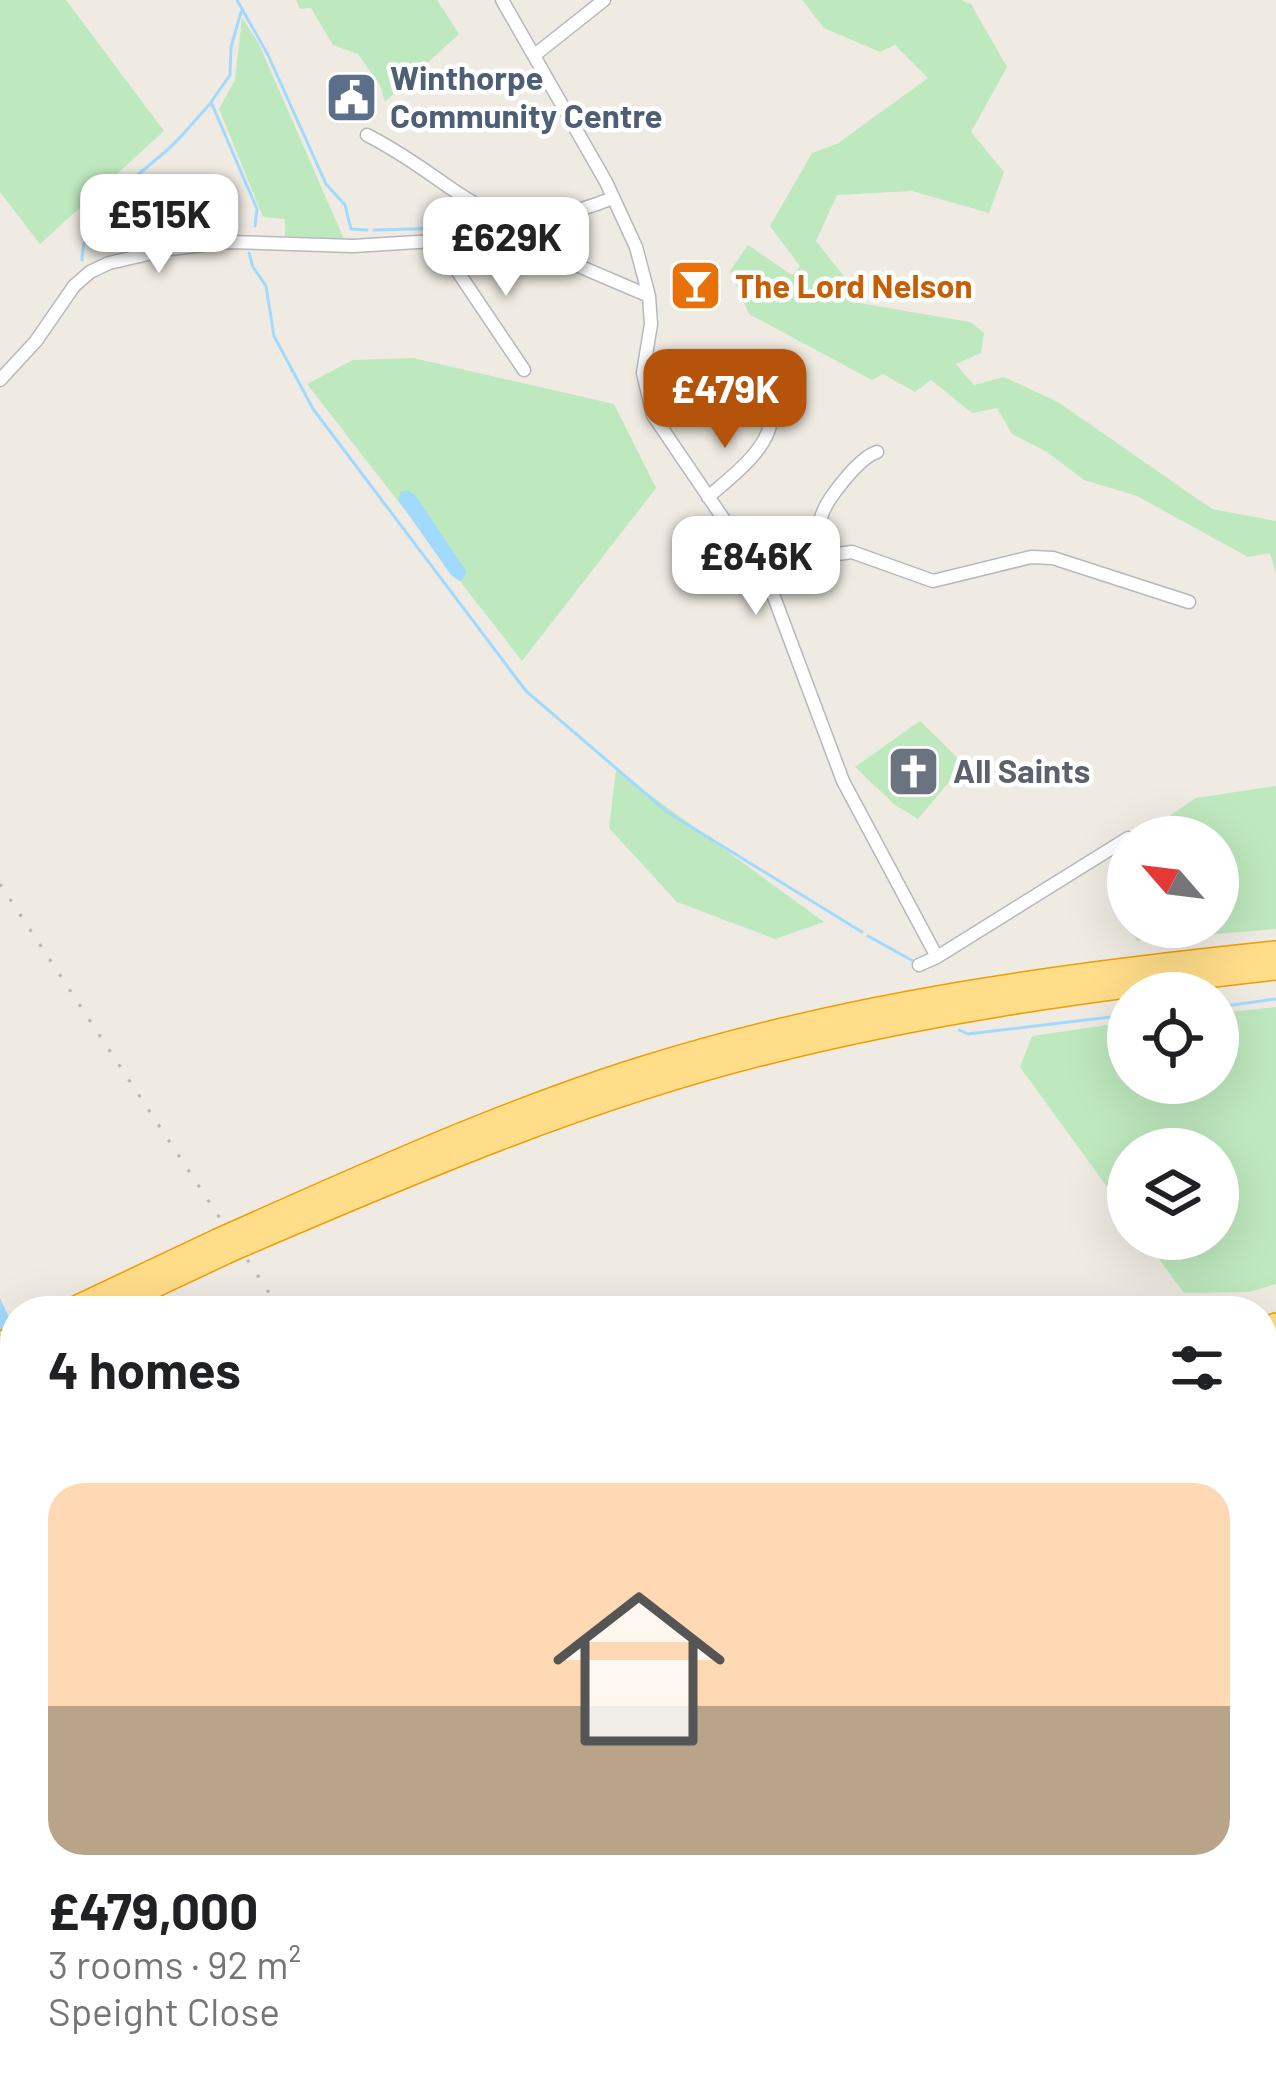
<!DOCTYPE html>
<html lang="en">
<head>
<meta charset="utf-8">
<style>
	:root { --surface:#fff; --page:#f2f2f2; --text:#202124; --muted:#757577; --accent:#b45309 }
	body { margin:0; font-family:Barlow,sans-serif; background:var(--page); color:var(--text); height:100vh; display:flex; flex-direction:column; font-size:45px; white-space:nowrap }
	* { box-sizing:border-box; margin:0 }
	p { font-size:39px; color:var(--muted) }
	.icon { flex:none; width:66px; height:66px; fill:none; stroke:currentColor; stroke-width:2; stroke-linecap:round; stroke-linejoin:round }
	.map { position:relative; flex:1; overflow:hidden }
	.drawer { position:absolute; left:0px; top:1296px; width:1278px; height:804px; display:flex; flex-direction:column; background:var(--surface); border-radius:48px 48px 0 0; box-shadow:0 12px 48px #0002 }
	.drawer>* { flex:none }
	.needle { width:78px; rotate:298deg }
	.fabs { position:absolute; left:1107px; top:816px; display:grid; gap:24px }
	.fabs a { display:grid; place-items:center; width:132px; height:132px; border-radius:50%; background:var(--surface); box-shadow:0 12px 48px #0002; font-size:60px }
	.price { position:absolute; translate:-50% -102px; padding:0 27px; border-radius:24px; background:#fff; color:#222; font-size:39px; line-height:78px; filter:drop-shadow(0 3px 6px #0008) }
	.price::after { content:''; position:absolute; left:50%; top:72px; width:36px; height:27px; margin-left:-18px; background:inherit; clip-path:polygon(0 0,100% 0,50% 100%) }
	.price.selected { background:var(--accent); color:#fff }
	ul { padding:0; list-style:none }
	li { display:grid; align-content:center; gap:24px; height:636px; padding:0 48px }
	li span { display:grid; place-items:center; height:372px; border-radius:36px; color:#555 }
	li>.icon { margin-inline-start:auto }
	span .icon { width:216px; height:216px; fill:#fffc; stroke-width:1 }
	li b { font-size:51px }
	h2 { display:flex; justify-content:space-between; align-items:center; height:144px; padding:0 48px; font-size:51px }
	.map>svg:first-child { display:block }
	.industrial { fill:#dfddd7 }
	.education { fill:#dfdad1 }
	.green { fill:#bee8bd }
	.water { fill:#a2daff }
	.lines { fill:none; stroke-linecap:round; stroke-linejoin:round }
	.stream { stroke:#a2daff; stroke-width:3 }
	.river { stroke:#a2daff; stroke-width:18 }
	.street-casing { stroke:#b5b9be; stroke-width:15 }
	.highway-casing { stroke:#f19d00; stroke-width:24 }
	.street { stroke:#fff; stroke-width:12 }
	.highway { stroke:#ffdd89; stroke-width:21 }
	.rail { stroke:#b4b5b5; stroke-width:3; stroke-dasharray:3 15; stroke-linecap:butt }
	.highway-bridge-casing { stroke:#f19d00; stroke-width:24; stroke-linecap:butt }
	.highway-bridge { stroke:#ffdd89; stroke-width:21 }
	.labels { text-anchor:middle; stroke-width:9; stroke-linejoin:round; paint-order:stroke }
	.service-label { font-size:33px; font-weight:bold; fill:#4e5e75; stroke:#fff; text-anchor:start }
	.food-label { font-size:33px; font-weight:bold; fill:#c56008; stroke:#fff; text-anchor:start }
	.worship-label { font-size:33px; font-weight:bold; fill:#5b616d; stroke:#fff; text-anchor:start }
</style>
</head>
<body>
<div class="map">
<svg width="1276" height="2100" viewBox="0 0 1276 2100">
	<rect width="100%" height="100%" fill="#efebe2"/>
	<!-- industrial -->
	<path class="industrial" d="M508 2085H771L781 2100H496Z"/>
	<!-- education -->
	<path class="education" d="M1276 1640V1912L1263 1920V1703L1268 1698 1263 1690V1652Z"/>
	<!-- green -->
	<path class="green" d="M0 0H66L164 131 40 244 0 192Z
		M296 0H437L459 34 385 102 380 85 358 54 333 45 311 8 300 9Z
		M802 0H961L971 4 1007 67 971 132 1004 172 989 213 912 191 837 195 816 241 845 278 853 302 970 322 984 333 981 353 956 364 974 385 1004 377 1058 402 1212 509 1276 521V573L1270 553 1248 557 1137 496 1084 480 1047 452 1012 434 997 408 972 413 931 380 915 392 883 374 872 380 749 314 730 271 748 245 792 275 800 266 770 226 812 153 837 144 928 78 895 45 880 52 824 28Z
		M242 18 258 42 344 239 285 236V219L263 217 219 109 235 80Z
		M413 358 614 404 656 488 522 661 307 384 353 360Z
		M920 721 964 764 918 819 895 805 855 767Z
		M616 770 824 922 775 939 677 902 609 828Z
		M1276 786V929L1137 941 1129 927H1218V837H1138L1196 798Z
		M1276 1007V1284L1249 1292 1184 1293 1144 1239H1218V1149H1128V1216L1020 1067 1032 1036 1128 1022V1083H1218V1013Z
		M1276 1334V1394L1271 1398C1276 1421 1276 1454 1263 1475V1339Z
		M1276 2026V2100H936L932 2085H1208L1222 2091 1224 2085H1263V2034Z"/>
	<!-- water -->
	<path class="water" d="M407 490 415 495 466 571 464 579 459 581 451 575 399 501 400 492Z
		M0 1298 15 1330V1535L0 1512Z"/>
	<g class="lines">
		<!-- stream -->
		<path class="stream" d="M237 0 268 55 326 184 345 205 351 229 367 230
			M241 12 231 47 230 75 211 102 257 209 255 226
			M474 227 494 230
			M374 230 447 228
			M514 232 535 234V238
			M249 253 253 267 266 286 274 336 313 409 526 691 667 812 862 932
			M82 260C82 215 136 177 166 151 182 138 196 118 211 103
			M868 936 913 961
			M1218 1007 1276 999
			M959 1030 968 1034 1128 1015"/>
		<!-- river -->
		<path class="river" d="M331 2085 342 2100"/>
		<defs>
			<path id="street" d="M502 0 606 182 636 247 649 296 651 324 643 373 653 415 771 589 843 781 937 957 919 965
				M536 54 604 0
				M367 135C473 189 481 250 613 198
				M456 239 458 272 524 370
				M0 380 36 341 74 286 90 272 109 263 170 249 229 242 353 246 466 239 553 255 649 296
				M708 497C731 477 774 446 771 413L757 400
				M830 555C824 542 818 532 821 518 825 500 860 457 877 452
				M771 589 830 555 852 552 933 581 1031 557 1053 558 1189 602
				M937 957 1128 838
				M1263 1519 1276 1515
				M1263 1640 1276 1628
				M1263 1677 1276 1704
				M1263 1762 1276 1732
				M1263 1972 1276 1964"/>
			<path id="highway" d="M235 1232C368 1173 501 1112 641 1068 847 1003 1062 974 1276 952
				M244 1245C414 1172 584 1099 764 1054 933 1011 1104 988 1276 969
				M67 1311 217 1240
				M103 1311 226 1253
				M1263 1328 1276 1324
				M0 1343 15 1336
				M0 1360 15 1352
				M911 2085 917 2100"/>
		</defs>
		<!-- street casing -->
		<use href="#street" class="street-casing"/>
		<!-- highway casing -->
		<use href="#highway" class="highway-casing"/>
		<!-- street -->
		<use href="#street" class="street"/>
		<!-- highway -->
		<use href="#highway" class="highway"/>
		<!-- rail -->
		<path class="rail" d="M0 884 281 1311
			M784 2085 794 2100"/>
		<defs>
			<path id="highway-bridge" d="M217 1240 235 1232
				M226 1253 244 1245"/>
		</defs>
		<!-- highway-bridge casing -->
		<use href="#highway-bridge" class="highway-bridge-casing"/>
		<!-- highway-bridge -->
		<use href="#highway-bridge" class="highway-bridge"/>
	</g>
	<!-- icons -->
	<defs>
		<symbol id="civic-square" viewBox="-11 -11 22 22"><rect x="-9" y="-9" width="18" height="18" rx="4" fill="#5c6f8a" stroke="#fff"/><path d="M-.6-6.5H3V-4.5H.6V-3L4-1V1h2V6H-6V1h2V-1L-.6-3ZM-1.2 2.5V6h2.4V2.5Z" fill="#fff"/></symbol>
		<symbol id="bar-square" viewBox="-11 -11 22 22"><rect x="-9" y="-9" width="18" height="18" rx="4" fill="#e8710a" stroke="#fff"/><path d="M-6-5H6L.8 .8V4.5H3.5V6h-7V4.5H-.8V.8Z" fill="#fff"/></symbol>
		<symbol id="church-square" viewBox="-11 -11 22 22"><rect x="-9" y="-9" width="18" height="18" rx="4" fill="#6b7280" stroke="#fff"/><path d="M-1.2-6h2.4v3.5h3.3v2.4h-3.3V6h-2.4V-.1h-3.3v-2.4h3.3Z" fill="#fff"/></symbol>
	</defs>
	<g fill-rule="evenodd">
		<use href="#civic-square" x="322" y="68" width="59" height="59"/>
		<use href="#bar-square" x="666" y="256" width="59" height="59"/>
		<use href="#church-square" x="884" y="742" width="59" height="59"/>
	</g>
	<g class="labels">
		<!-- service labels -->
		<g class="service-label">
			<text x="390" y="90">Winthorpe<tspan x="390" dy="38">Community Centre</tspan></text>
		</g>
		<!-- food labels -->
		<g class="food-label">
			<text x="735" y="298">The Lord Nelson</text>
		</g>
		<!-- worship labels -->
		<g class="worship-label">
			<text x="953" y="783">All Saints</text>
		</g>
	</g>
</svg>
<div class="fabs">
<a><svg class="needle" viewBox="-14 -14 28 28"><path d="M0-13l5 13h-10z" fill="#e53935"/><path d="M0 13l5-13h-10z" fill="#757577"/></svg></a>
<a><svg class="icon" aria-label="locate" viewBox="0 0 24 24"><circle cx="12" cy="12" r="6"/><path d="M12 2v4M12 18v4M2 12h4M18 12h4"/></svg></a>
<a><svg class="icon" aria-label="layers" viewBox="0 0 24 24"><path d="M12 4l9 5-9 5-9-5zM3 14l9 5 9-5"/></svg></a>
</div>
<b class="price" style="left:159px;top:276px">£515K</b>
<b class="price" style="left:506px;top:299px">£629K</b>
<b class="price selected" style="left:725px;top:451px">£479K</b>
<b class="price" style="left:756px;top:618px">£846K</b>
<section class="drawer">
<h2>4 homes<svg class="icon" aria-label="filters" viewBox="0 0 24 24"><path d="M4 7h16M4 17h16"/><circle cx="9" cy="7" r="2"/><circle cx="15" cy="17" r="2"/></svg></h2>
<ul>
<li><span style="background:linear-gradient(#ffd9b3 60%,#b9a48a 0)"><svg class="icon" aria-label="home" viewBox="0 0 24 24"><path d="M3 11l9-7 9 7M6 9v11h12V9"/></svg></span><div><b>£479,000</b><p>3 rooms · 92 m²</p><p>Speight Close</p></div></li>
</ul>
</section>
</div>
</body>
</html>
